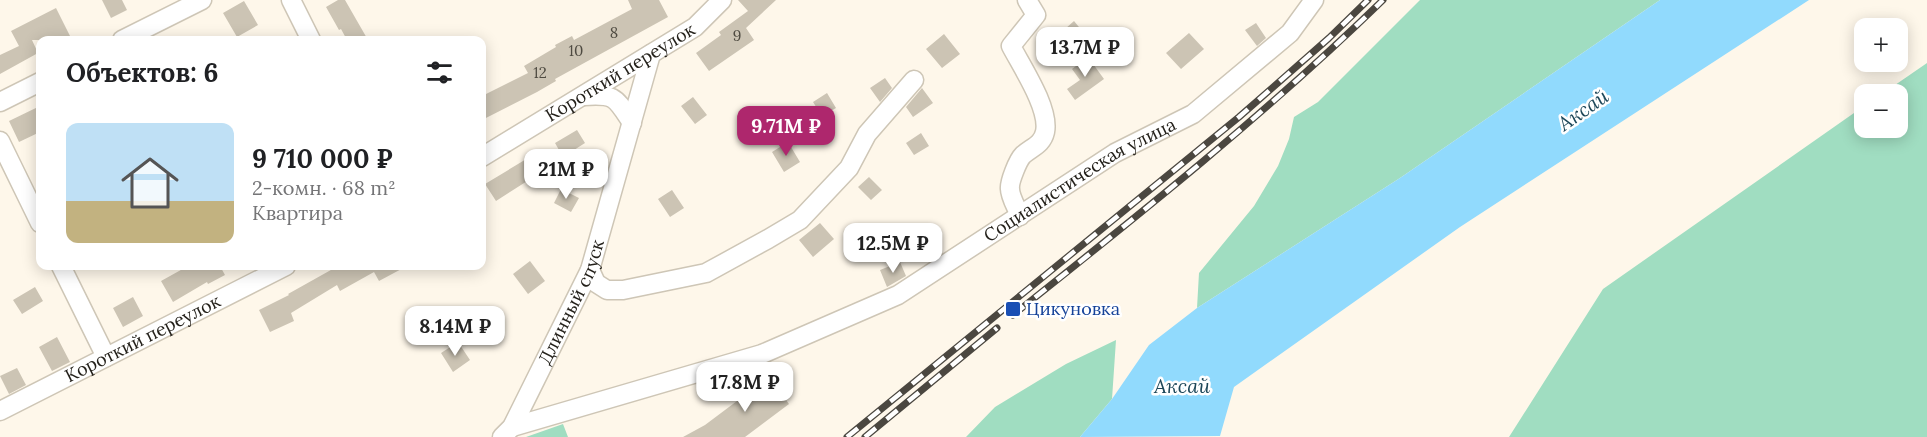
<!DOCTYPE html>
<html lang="ru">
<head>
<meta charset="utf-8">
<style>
	:root { --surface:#fff; --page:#f2f2f2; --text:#202124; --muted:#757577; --line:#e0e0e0; --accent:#ae276d }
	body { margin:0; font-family:Lora,serif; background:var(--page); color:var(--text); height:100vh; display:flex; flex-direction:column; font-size:22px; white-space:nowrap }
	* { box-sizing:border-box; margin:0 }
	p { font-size:20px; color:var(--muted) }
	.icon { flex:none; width:33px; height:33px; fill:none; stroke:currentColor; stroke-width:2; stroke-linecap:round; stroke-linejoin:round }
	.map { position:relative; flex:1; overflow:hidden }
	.side { position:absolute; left:36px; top:36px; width:450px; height:234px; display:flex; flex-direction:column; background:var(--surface); border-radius:12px; box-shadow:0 3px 15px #0003 }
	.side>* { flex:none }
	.fabs { position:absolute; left:1854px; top:18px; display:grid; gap:12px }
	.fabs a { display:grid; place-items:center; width:54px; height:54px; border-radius:12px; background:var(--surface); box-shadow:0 3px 15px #0003; font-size:30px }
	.price { position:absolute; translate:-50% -51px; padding:0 14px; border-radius:12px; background:#fff; color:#222; font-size:20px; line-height:39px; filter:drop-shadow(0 2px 3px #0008) }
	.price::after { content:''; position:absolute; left:50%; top:36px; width:18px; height:14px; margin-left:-9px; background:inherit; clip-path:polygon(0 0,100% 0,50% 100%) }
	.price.active { background:var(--accent); color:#fff }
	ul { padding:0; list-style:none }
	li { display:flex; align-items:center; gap:18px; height:150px; padding:0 30px }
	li+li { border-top:2px solid var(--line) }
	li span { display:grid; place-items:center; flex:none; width:168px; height:120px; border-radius:12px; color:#555 }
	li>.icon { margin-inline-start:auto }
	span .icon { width:72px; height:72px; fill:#fffc; stroke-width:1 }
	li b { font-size:26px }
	h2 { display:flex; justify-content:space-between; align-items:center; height:72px; padding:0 30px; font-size:26px }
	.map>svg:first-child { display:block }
	.green { fill:#a0ddc1 }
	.water { fill:#91dafd }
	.building { fill:#ccc4b4 }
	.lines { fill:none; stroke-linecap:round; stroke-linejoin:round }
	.minor-casing { stroke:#cec6b6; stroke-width:21 }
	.minor { stroke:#fff; stroke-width:18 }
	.rail-casing { stroke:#4b4740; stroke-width:7 }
	.rail { stroke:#fff; stroke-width:4.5; stroke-dasharray:14; stroke-linecap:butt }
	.transit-dot { fill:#1a4fb4; stroke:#fff; stroke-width:2 }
	.labels { text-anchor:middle; stroke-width:5; stroke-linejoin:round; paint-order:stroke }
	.number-label { font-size:15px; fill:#4e4a41 }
	.street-label { font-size:18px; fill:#24211b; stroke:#fff }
	.transit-label { font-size:18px; fill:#164399; stroke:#fff; text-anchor:start }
	.water-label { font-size:20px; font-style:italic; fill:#1d4759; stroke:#fff }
</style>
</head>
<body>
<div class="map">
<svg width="1927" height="437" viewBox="0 0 1927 437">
	<rect width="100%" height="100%" fill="#fef7ea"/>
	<!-- green -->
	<path class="green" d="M1420 0H1660L1400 178 1197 308 1199 273 1254 206 1278 166 1289 139 1294 117 1318 102Z
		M1927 63V437H1509L1603 289 1864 106V128H1898V94H1882Z
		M1116 340 1112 399 1080 437H966L995 407 1066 364Z
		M563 424 568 437H526Z"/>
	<!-- water -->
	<path class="water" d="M1660 0H1809L1460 227 1234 387 1220 436 1080 437 1112 399 1149 345 1197 308 1400 178Z"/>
	<!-- building -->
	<path class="building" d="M102 0H122L127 10 111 18Z
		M338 0H345L368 40H347L341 29 339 30 326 7Z
		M628 0H659L668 17 555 79 556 81 537 92 482 120V96L528 73 524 66 556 47 555 45 572 36 574 40 632 9Z
		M738 0H776L746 28 754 40 709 71 696 53 721 35 719 32 748 11Z
		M244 1 258 25 237 37 223 13Z
		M56 8 72 40H32L38 53 0 74V55L19 46 11 31Z
		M1074 21 1092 43 1083 51 1065 29Z
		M1256 23 1266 38 1257 46 1245 30Z
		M1189 33 1204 49 1181 69 1166 53Z
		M944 34 960 54 942 68 926 49Z
		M1088 57 1104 79 1075 100 1067 89 1080 80 1072 69Z
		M885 78 892 88 880 102 870 88Z
		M922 88 933 103 913 117 906 107Z
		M827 93 836 108 822 116 813 102Z
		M693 97 707 115 695 124 681 106Z
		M40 106V132L19 142 9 121Z
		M577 130 585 143 563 157 555 143Z
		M921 133 929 146 914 155 906 143Z
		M788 142 800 162 784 172 772 152Z
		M533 155 543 171 496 201 485 184Z
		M869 177 882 190 871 200 858 187Z
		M561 189 579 198 571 212 554 203Z
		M672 190 684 208 670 217 658 199Z
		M820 223 834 239 813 257 799 240Z
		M530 261 545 281 528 294 513 274Z
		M900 262 906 276 887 287 880 270Z
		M188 266H220L225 275 208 284 207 282 173 302 161 281Z
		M338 266H407L379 281 374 272 340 291 337 285 291 313 294 321 270 332 259 310 289 295 288 294Z
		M35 287 43 301 22 314 13 300Z
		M133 297 143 316 123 327 113 308Z
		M57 337 70 362 52 371 39 347Z
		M458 342 470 360 453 372 441 353Z
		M17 368 26 385 9 394 0 376Z
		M769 377 789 404 745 437H683L705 425Z"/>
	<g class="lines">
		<defs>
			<g id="minor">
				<path d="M291 0 311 40"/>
				<path d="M122 40 202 0"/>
				<path d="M584 96C616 94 615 97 632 123"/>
				<path d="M0 102 40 82"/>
				<path d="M0 141 40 223"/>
				<path id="s1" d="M482 157 695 27 722 0"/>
				<path d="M1020 216C1017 208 1010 197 1010 189 1009 182 1018 160 1023 155 1032 147 1042 145 1045 132 1050 109 1022 67 1011 46L1036 15 1027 0"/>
				<path d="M61 266 106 357"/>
				<path d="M590 270 596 283 607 290H623L706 273 768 239 800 220 849 168 867 134 914 80"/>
				<path id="s2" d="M0 411 286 266"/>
				<path id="s3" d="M512 427 762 354 898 295 1115 153 1193 114 1290 33 1314 0"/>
				<path id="s4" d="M502 437 512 427 590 270 651 54"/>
			</g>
		</defs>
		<!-- minor casing -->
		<use href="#minor" class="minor-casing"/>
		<!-- minor -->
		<use href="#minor" class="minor"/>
		<defs>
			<path id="rail" d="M1013 315C1140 214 1267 113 1383 0
				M847 437 1239 117 1329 38 1368 0
				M865 437 997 328"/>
		</defs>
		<!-- rail casing -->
		<use href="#rail" class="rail-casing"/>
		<!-- rail -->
		<use href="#rail" class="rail"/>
	</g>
	<!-- markers -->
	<rect class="transit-dot" x="1005" y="301" width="16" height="16" rx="3"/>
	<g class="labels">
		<!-- number labels -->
		<g class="number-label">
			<text x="614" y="38">8</text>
			<text x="737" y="41">9</text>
			<text x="576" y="56">10</text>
			<text x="540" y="78">12</text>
		</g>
		<!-- street labels -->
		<g class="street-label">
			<text dy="6" stroke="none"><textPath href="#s1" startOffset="162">Короткий переулок</textPath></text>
			<text dy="6" stroke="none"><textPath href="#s3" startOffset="624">Социалистическая улица</textPath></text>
			<text dy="6" stroke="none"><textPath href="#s4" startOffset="153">Длинный спуск</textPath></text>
			<text dy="6" stroke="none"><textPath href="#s2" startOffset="160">Короткий переулок</textPath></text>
		</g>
		<!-- transit labels -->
		<g class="transit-label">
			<text x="1026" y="315">Цикуновка</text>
		</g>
		<!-- water labels -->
		<g class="water-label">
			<text transform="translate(1583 110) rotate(-35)" y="7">Аксай</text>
			<text x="1182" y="393">Аксай</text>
		</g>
	</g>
</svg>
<div class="fabs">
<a>+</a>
<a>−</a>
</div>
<b class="price" style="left:1085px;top:78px">13.7M ₽</b>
<b class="price active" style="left:786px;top:157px">9.71M ₽</b>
<b class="price" style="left:566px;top:200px">21M ₽</b>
<b class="price" style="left:893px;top:274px">12.5M ₽</b>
<b class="price" style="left:455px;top:357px">8.14M ₽</b>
<b class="price" style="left:745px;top:413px">17.8M ₽</b>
<section class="side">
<h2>Объектов: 6<svg class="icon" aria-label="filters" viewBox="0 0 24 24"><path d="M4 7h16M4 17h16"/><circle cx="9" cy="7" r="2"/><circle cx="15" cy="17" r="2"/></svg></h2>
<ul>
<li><span style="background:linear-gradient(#bfe0f5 65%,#c2b280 0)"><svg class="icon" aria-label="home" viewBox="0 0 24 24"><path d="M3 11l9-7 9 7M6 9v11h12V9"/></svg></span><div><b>9 710 000 ₽</b><p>2-комн. · 68 m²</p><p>Квартира</p></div></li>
</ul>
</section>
</div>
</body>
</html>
